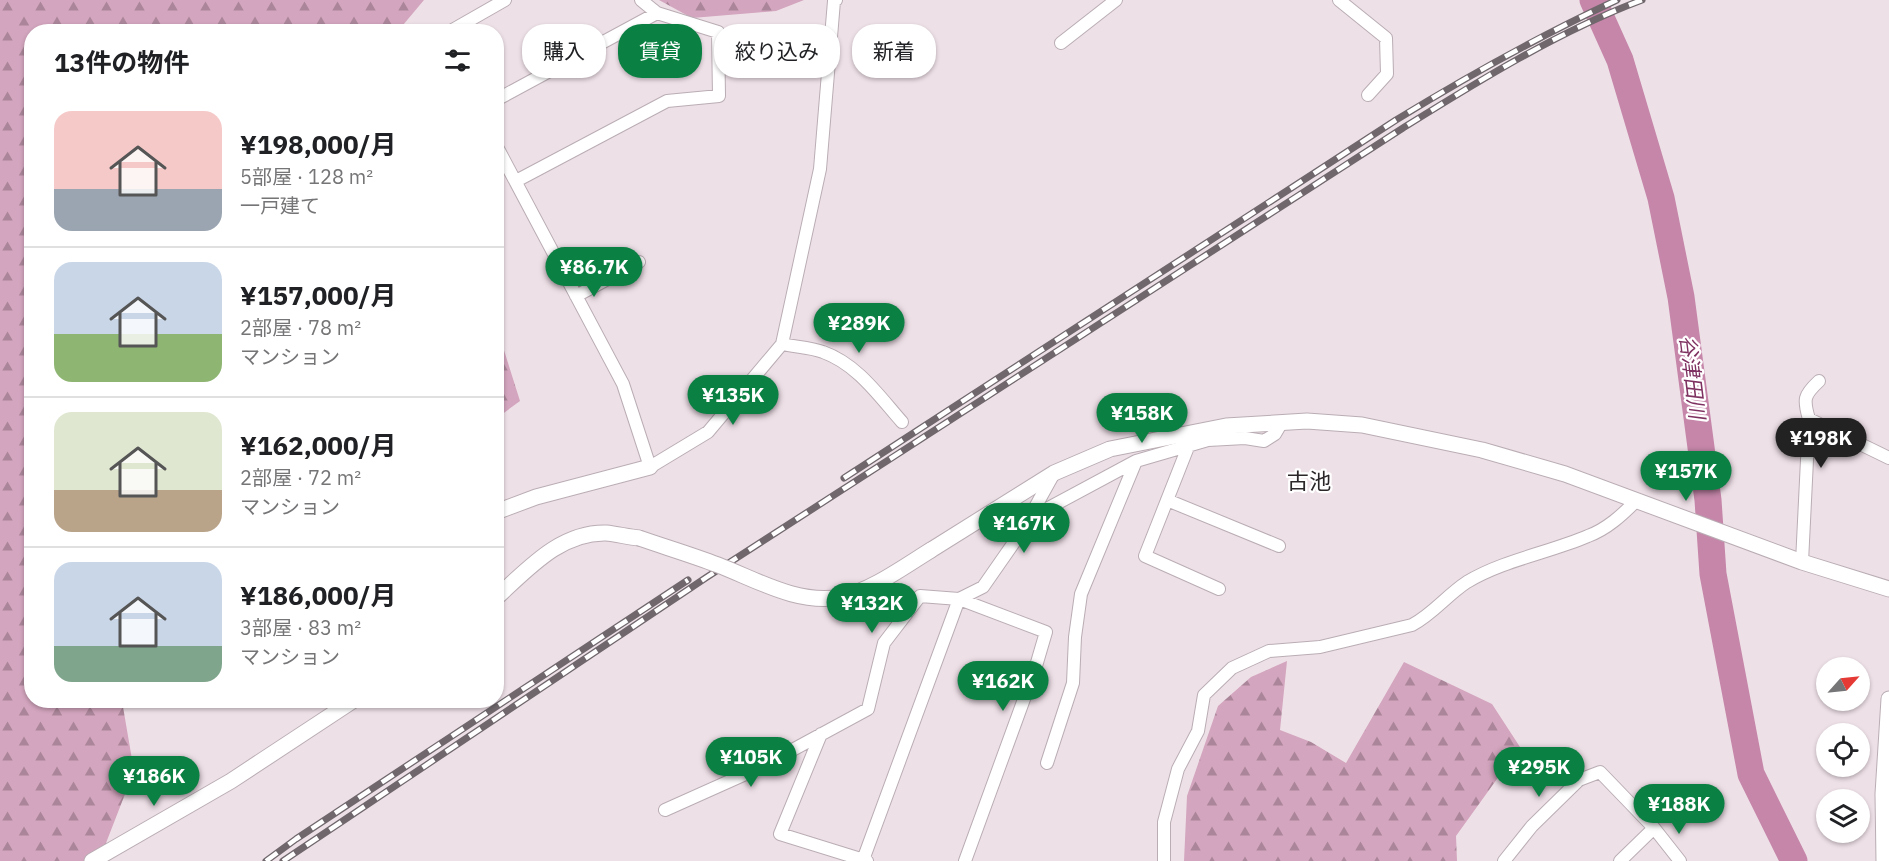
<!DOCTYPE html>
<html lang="ja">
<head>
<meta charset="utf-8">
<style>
	:root { --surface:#fff; --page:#f6f6f6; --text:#202124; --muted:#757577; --line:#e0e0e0; --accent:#0b8043 }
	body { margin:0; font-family:"IBM Plex Sans","Noto Sans JP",sans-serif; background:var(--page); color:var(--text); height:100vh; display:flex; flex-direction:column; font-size:22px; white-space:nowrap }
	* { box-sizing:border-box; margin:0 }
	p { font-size:20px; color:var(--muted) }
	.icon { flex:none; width:33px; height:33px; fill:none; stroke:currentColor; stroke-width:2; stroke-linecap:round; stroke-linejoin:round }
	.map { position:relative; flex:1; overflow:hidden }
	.drawer { position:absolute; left:24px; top:24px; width:480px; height:684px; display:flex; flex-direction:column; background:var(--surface); border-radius:24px; box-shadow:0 2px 4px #0004 }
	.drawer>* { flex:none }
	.banner { position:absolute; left:522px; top:24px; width:570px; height:54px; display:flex; gap:12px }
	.needle { width:39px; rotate:63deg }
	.fabs { position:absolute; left:1816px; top:657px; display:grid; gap:12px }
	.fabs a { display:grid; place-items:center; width:54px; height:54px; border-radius:50%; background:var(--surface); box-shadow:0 2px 4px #0004; font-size:30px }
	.price { position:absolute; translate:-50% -51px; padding:0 14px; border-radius:21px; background:var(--accent); color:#fff; font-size:20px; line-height:39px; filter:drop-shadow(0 2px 3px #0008) }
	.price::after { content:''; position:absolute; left:50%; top:36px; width:18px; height:14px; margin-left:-9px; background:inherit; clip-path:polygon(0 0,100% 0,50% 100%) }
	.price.on { background:#222; color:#fff }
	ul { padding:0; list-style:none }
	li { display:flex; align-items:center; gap:18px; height:150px; padding:0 30px }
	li+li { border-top:2px solid var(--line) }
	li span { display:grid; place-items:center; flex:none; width:168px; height:120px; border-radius:18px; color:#555 }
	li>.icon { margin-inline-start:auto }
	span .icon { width:72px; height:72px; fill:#fffc; stroke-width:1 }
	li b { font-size:26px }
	h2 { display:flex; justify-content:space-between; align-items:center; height:72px; padding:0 30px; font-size:26px }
	.pill { padding:0 21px; border-radius:24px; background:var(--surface); box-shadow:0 2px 4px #0004; font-size:21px; line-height:54px }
	.pill.on { background:var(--accent); color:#fff }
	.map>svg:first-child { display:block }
	.forest { fill:url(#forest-firs) }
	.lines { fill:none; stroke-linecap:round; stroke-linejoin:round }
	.river { stroke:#c586a9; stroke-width:27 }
	.minor-casing { stroke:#baadb4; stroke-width:14 }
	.tertiary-casing { stroke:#baadb4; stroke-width:17 }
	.minor { stroke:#fff; stroke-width:12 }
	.tertiary { stroke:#fff; stroke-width:15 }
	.rail-casing { stroke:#6f676c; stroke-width:7 }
	.rail { stroke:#fff; stroke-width:4.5; stroke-dasharray:14; stroke-linecap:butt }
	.tertiary-bridge-casing { stroke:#baadb4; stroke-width:17; stroke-linecap:butt }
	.tertiary-bridge { stroke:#fff; stroke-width:15 }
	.labels { text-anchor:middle; stroke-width:4.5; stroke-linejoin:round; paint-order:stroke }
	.water-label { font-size:21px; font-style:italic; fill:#7e3160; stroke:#fff }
	.quarter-label { font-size:22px; fill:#2b2629; stroke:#fff }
</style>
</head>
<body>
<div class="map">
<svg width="1889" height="861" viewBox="0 0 1889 861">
	<defs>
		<pattern id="forest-firs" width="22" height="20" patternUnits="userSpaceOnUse" patternTransform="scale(1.5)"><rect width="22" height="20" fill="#d3a5be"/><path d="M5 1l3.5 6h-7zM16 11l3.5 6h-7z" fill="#ab869a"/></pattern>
	</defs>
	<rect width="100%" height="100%" fill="#eee0e7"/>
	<!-- forest -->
	<path class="forest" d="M0 0H424L398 31 32 32V700L122 701 134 771 99 861H0Z
		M659 0H804L776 11 692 18Z
		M497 328 520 401 497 418H496Z
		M1287 661 1280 730 1311 742 1346 763 1404 662 1492 704 1520 747 1456 836 1457 861H1184L1187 796 1218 706 1251 677Z"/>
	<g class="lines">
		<!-- river -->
		<path class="river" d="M1593 0 1620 60 1661 198 1681 297 1708 500 1713 574 1751 774 1794 861"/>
		<defs>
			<path id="minor" d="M1339 0 1386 38 1387 74 1368 95
				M449 32 505 0
				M1061 43 1116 0
				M496 100 657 13
				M496 145 623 384 650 467 708 432 782 344 820 169 834 1 836 0
				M516 181 667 101 719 96 718 32 657 13 641 0
				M576 296 639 262
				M782 344C795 347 810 347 823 352 857 364 879 396 902 422
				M1809 419C1803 399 1804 395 1819 381
				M1188 447 1145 556 1219 589
				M1167 500 1279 546
				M1028 519 1136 461 1208 440 1245 438 1264 441 1275 434 1282 422
				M1802 562 1809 419 1889 458
				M821 734 780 834 867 861
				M1047 763 1073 683 1075 637 1081 594 1136 461
				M665 810 761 767 868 709 884 643 920 596 959 599 1046 632 1036 666 965 861
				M863 860 959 599 983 587 1022 531 1053 475
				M1164 861V822L1178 769 1198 731 1204 695 1232 668 1269 651 1320 647 1412 625C1433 614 1447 595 1467 582 1504 560 1548 553 1588 536 1607 529 1622 515 1636 501
				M1504 861 1532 826 1579 780 1600 772 1654 828 1680 861
				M1620 861 1654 828"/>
			<path id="tertiary" d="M496 512 536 497 650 467
				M931 550 1054 473 1110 449 1226 426 1307 421 1362 425 1482 450 1565 474 1802 562 1889 589
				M496 598C528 569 560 532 606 533 617 534 628 537 639 538
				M92 861 231 781 354 700
				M1884 861 1883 794 1889 699"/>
		</defs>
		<!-- minor casing -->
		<use href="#minor" class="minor-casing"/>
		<!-- tertiary casing -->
		<use href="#tertiary" class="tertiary-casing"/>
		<!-- minor -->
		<use href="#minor" class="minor"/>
		<!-- tertiary -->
		<use href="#tertiary" class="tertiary"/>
		<defs>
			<path id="rail" d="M844 478 1396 120C1468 76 1541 35 1617 0
				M266 861 296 839 688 580
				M283 861 707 577 1403 128C1477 82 1559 31 1642 0"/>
		</defs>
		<!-- rail casing -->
		<use href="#rail" class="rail-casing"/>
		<!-- rail -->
		<use href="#rail" class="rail"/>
		<defs>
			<path id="tertiary-bridge" d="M639 538C665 547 692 555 718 565 757 580 798 605 841 597 871 591 905 566 931 550"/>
		</defs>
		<!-- tertiary-bridge casing -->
		<use href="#tertiary-bridge" class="tertiary-bridge-casing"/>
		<!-- tertiary-bridge -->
		<use href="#tertiary-bridge" class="tertiary-bridge"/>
	</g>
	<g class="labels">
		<!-- water labels -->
		<g class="water-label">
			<text transform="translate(1692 377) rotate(83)" y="7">谷津田川</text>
		</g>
		<!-- quarter labels -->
		<g class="quarter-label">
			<text x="1309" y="489">古池</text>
		</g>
	</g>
</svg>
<div class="fabs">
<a><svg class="needle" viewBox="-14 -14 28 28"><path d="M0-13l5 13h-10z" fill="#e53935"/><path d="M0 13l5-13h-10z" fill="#757577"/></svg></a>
<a><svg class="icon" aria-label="locate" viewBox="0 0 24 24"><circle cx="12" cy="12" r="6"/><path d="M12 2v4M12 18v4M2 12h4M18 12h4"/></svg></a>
<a><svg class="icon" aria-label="layers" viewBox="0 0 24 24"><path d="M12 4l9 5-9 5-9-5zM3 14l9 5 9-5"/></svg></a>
</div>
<b class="price" style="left:594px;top:298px">¥86.7K</b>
<b class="price" style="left:859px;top:354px">¥289K</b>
<b class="price" style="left:733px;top:426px">¥135K</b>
<b class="price" style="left:1142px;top:444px">¥158K</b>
<b class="price on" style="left:1821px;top:469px">¥198K</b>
<b class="price" style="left:1686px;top:502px">¥157K</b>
<b class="price" style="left:1024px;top:554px">¥167K</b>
<b class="price" style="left:872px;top:634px">¥132K</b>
<b class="price" style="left:1003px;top:712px">¥162K</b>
<b class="price" style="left:751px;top:788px">¥105K</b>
<b class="price" style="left:1539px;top:798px">¥295K</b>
<b class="price" style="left:154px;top:807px">¥186K</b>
<b class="price" style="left:1679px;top:835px">¥188K</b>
<div class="banner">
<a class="pill">購入</a>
<a class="pill on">賃貸</a>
<a class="pill">絞り込み</a>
<a class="pill">新着</a>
</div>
<section class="drawer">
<h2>13件の物件<svg class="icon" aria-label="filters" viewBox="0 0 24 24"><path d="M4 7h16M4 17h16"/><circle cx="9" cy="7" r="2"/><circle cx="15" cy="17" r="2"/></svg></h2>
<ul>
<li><span style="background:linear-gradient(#f6c9c9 65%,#9aa5b1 0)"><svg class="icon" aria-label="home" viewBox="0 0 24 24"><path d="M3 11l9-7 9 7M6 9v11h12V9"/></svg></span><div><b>¥198,000/月</b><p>5部屋 · 128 m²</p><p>一戸建て</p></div></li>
<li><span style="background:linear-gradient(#c9d6e8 60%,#8fb573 0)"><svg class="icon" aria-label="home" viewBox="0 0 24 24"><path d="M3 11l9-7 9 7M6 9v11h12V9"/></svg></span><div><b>¥157,000/月</b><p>2部屋 · 78 m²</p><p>マンション</p></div></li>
<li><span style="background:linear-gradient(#dfe7d0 65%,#b9a48a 0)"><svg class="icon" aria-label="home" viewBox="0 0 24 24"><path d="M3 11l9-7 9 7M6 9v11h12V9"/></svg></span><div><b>¥162,000/月</b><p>2部屋 · 72 m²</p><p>マンション</p></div></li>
<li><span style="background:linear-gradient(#c9d6e8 70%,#7fa58c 0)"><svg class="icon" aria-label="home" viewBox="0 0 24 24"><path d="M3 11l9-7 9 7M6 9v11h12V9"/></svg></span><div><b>¥186,000/月</b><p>3部屋 · 83 m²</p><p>マンション</p></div></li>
</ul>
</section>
</div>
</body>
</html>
